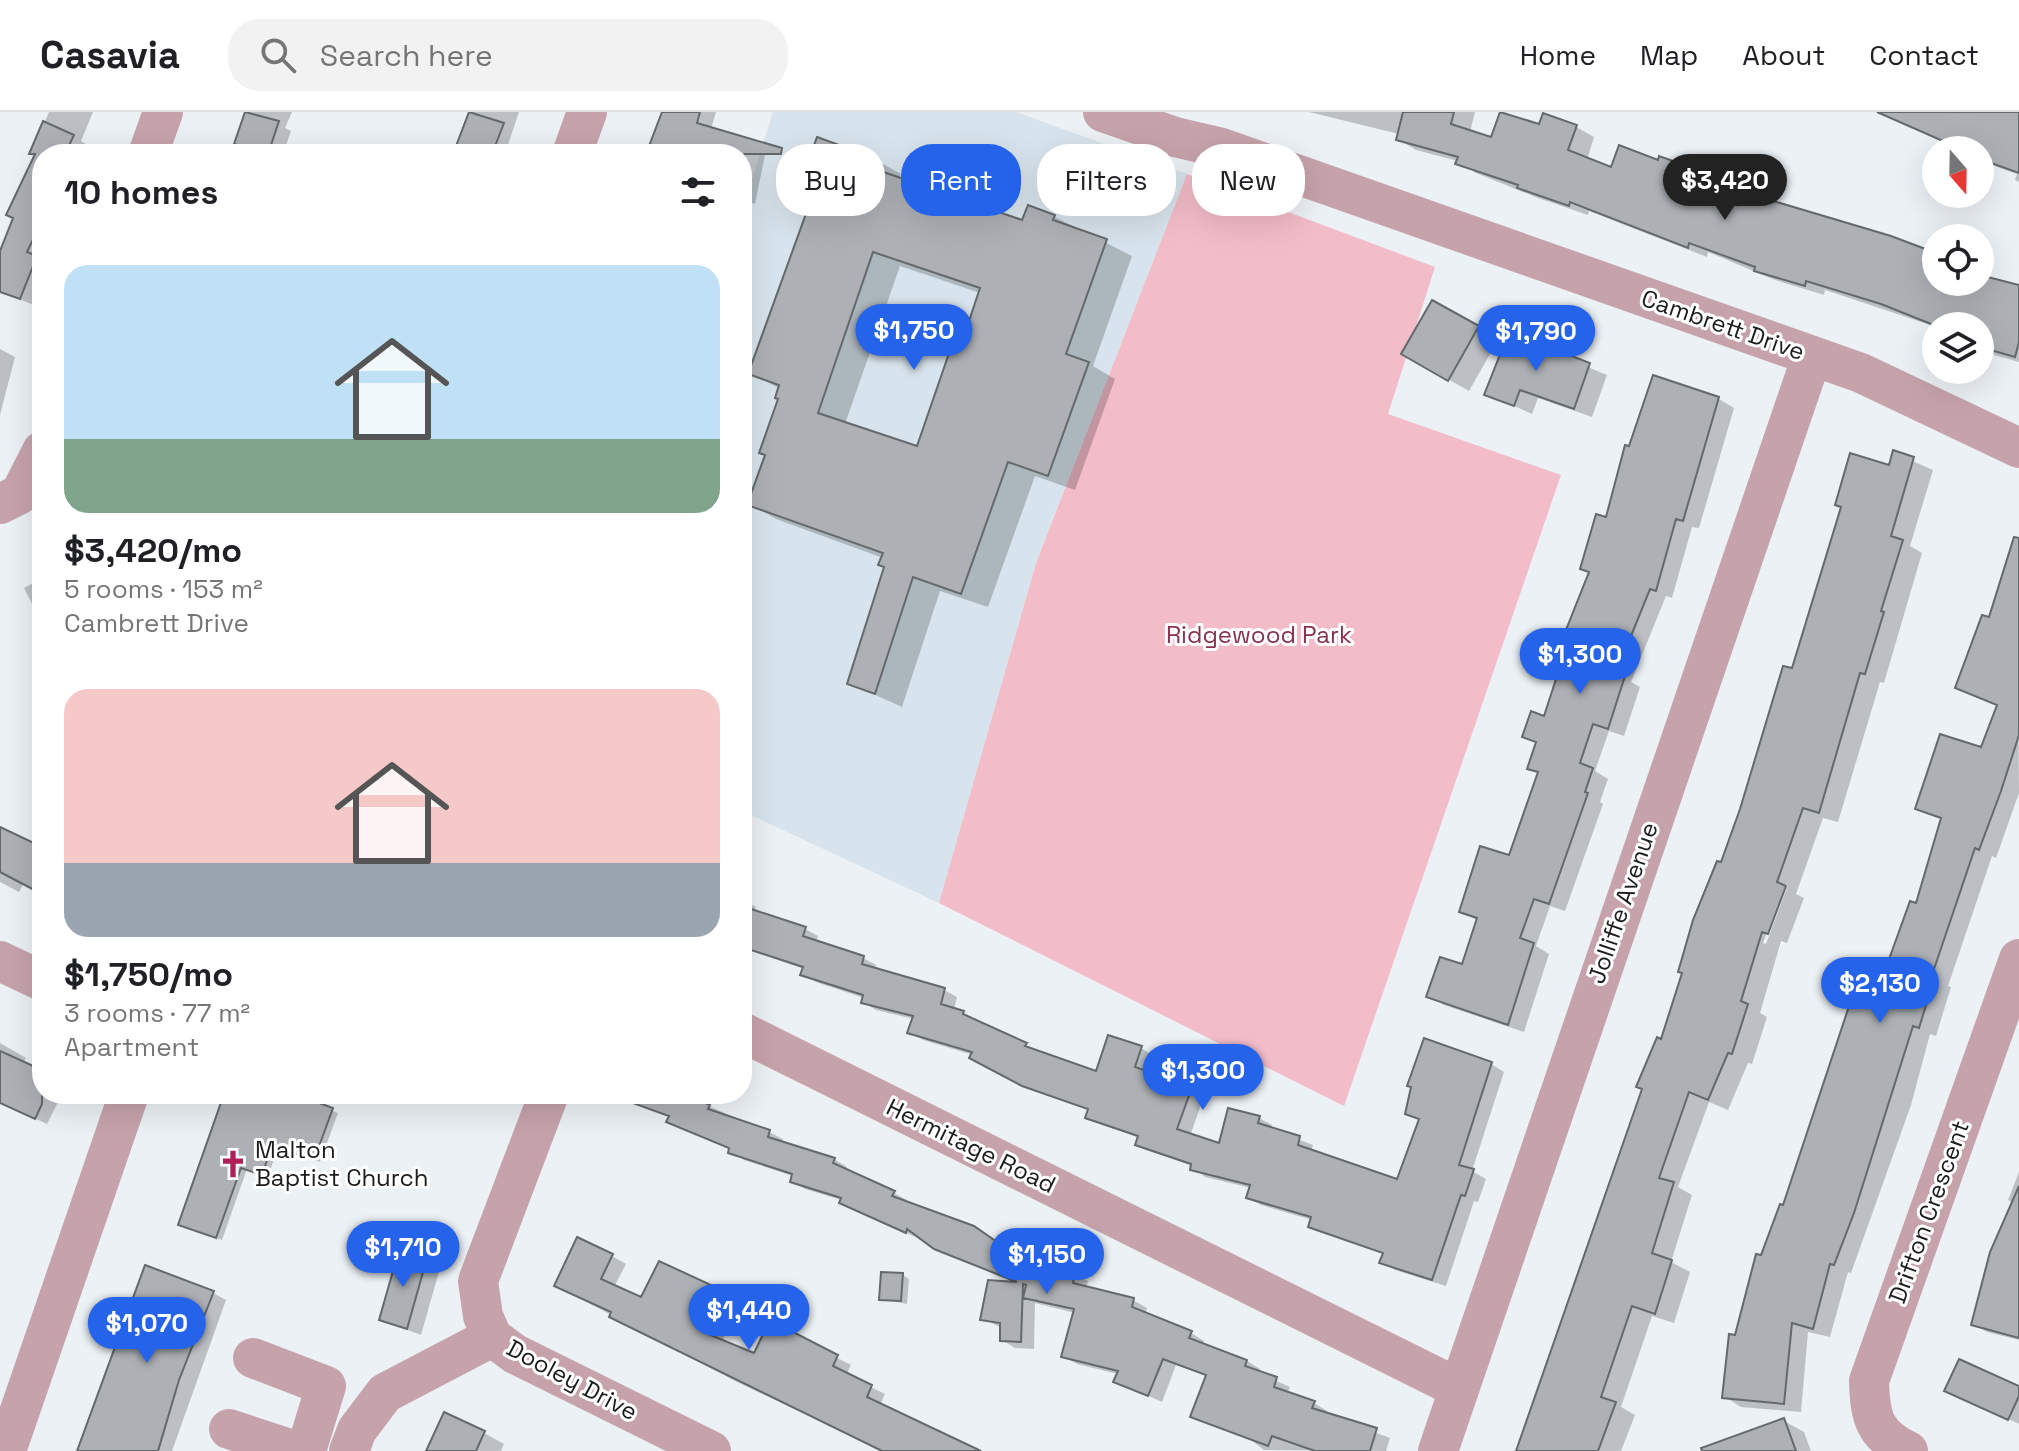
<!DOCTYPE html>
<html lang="en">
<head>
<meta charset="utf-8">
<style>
	:root { --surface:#fff; --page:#f2f2f2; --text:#202124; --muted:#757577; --line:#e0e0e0; --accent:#2563eb }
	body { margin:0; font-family:"Space Grotesk",sans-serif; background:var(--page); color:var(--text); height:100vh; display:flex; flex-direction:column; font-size:30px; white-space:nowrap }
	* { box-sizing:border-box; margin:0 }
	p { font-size:26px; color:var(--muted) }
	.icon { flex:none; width:44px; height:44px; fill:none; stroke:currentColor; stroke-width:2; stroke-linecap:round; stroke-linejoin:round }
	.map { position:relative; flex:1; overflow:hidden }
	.side { position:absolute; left:32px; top:32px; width:720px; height:960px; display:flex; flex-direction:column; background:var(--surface); border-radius:32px; box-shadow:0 8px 32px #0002 }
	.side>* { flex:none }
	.banner { position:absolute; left:776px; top:32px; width:760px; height:72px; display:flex; gap:16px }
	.needle { width:52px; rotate:160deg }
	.buttons { position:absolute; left:1922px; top:24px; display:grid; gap:16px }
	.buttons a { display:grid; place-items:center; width:72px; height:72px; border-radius:50%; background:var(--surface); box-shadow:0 8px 32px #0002; font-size:40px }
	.price { position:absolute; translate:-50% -68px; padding:0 18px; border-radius:28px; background:var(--accent); color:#fff; font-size:26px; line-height:52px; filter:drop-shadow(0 2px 4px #0008) }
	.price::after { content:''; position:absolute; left:50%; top:48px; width:24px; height:18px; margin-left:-12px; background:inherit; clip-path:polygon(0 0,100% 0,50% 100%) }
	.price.on { background:#222; color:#fff }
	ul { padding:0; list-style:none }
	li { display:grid; align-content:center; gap:16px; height:424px; padding:0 32px }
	li span { display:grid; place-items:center; height:248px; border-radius:24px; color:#555 }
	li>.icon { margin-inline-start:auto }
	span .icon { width:144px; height:144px; fill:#fffc; stroke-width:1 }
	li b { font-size:34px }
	h2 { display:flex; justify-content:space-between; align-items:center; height:96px; padding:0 32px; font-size:34px }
	.pill { padding:0 28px; border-radius:32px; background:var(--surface); box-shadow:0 8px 32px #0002; font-size:28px; line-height:72px }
	.pill.on { background:var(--accent); color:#fff }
	header { display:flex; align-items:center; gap:48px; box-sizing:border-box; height:112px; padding:0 40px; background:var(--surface); border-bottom:2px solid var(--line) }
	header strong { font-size:38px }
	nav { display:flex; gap:44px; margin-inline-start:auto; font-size:28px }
	.search { width:560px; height:72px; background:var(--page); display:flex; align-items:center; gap:20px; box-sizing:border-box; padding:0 28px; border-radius:32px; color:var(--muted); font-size:30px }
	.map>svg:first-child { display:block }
	.built { fill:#d8e4ed }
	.green { fill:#f3bcc9 }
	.shadow { fill:#0003; fill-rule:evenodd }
	.building { fill:#adb1b5; stroke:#64696c; stroke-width:2; fill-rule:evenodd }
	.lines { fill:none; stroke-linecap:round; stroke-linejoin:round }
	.minor { stroke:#c6a3ab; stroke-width:40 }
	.labels { text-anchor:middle; stroke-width:6; stroke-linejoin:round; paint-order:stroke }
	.street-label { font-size:24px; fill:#1a1c1d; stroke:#fff }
	.park-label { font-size:24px; fill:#89314e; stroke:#fff }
	.poi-label { font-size:24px; fill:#1a1c1d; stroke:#fff; text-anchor:start }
</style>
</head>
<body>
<header>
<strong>Casavia</strong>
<div class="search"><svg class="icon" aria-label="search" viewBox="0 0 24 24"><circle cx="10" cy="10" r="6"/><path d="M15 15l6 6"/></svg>Search here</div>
<nav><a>Home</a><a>Map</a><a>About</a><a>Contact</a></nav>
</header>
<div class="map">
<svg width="2019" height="1339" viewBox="0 0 2019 1339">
	<rect width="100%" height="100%" fill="#ecf1f5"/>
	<!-- built -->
	<path class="built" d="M773 0H1016L1187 62 1036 450 939 791 742 699V99Z"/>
	<!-- green -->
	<path class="green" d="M1187 62 1435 155 1388 302 1561 363 1344 994 939 791 1036 451Z"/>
	<!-- shadow -->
	<path class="shadow" d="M49 0H93L81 29 86 32 81 42H42V171L34 193 0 180V145L37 43 32 40Z
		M247 0H292L285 16 291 19 283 42H235Z
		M469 0H519L505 42H455Z
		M662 0H716L711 17 766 38 755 92 742 88V42H647Z
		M1309 0H1475L1470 20 1492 28 1541 15H1576L1594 25 1587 48 1612 57 1659 50 1692 58 1712 69 1936 143V170H1980V163L2019 175V250L1980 239V214L1936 215 1825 178 1824 183 1775 168 1708 140 1707 145 1589 99 1588 103 1538 86 1476 61 1458 49 1416 38 1398 27 1399 22Z
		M1880 0H2019V70L2015 68 2017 62 1980 49V38H1954L1944 30Z
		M397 37 412 42H395Z
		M874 47 901 62 899 67 1023 111 1029 96 1055 105 1132 144 1093 254 1115 267 1075 378 1035 364 988 495 940 479 902 595 849 571 886 455 883 446 776 407 750 392 767 343 780 287V277L751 261 813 87 799 79ZM900 154 980 181 918 337 845 312Z
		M1433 190 1498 228 1469 279 1404 242Z
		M1510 223 1607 263 1592 305 1538 286 1532 302 1487 282Z
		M0 237 15 245 0 303Z
		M1654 266 1719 287 1734 296 1699 416 1692 415 1672 486 1666 484 1631 570 1640 575 1624 624 1609 619 1595 659 1608 667 1600 690 1603 692 1565 799 1550 794 1536 834 1549 842 1524 920 1444 893 1428 884 1463 855 1478 809 1462 799 1510 746 1540 661 1530 656 1538 632 1524 624 1545 606 1591 461 1582 456 1607 408Z
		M1894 341 1933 358 1910 434 1922 441 1884 571 1880 570 1838 710 1823 706 1796 782 1804 786 1787 831 1781 829 1760 901 1767 905 1752 952 1748 951 1728 998 1709 990 1678 1075 1692 1083 1671 1150 1690 1160 1674 1211 1652 1204 1621 1295 1635 1303 1621 1339H1518L1722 753 1794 559ZM1784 773H1788L1766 832 1763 831Z
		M2017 423 2019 681 1996 746 1992 744 1948 874 1951 875 1936 924 1930 922 1911 993 1851 1161 1848 1160 1830 1225 1808 1220 1801 1300 1741 1295 1725 1285 1736 1225 1762 1145 1917 794 1943 708 1918 696 1982 637 1999 594 1957 575 1990 508Z
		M42 466V512L24 476Z
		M0 718 42 741V781L24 771 19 780 0 770Z
		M742 776 745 778 742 787 756 795 754 800 805 817 818 824 816 830 863 846 876 853 875 858 944 878 957 885 954 898 1040 941 1097 961 1141 936 1154 944 1149 962 1204 984 1190 1024 1221 1034 1259 1006 1272 1013 1271 1017 1313 1033 1311 1040 1398 1069 1420 1009 1407 1001 1425 929 1491 952 1504 960 1472 1059 1486 1067 1478 1090 1474 1089 1446 1174 1395 1158 1382 1150 1384 1142 1323 1121 1310 1114 1312 1108 1261 1093 1248 1086 1251 1076 1205 1065 1193 1054 1150 1039 1137 1032 1139 1026 1087 1005 1089 998 1038 980 984 953 973 943 923 928 910 920 914 907 876 898 863 890 864 886 816 870 803 862 804 857 763 843 742 827Z
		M0 931 26 946 23 951 42 960V982H62L47 1012 0 990Z
		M226 982H289L338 1001 320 1050 278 1035 268 1065 247 1057 222 1128 186 1115Z
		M613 982H680L769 1020 783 1027 782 1031 834 1047 847 1055 846 1059 894 1081 907 1088 906 1091 973 1115 1027 1152 1074 1161 1088 1169 1086 1176 1133 1188 1147 1196 1145 1203 1191 1221 1204 1229 1203 1233 1247 1249 1260 1257 1258 1261 1290 1275 1287 1282 1314 1291 1327 1299 1326 1303 1390 1326 1386 1339 1264 1338 1251 1328 1192 1304 1207 1264 1176 1253 1162 1290 1116 1269 1118 1262 1077 1252 1064 1244 1075 1201 1035 1191 1034 1237 1015 1236 1002 1228V1216L983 1207 1019 1171 950 1144 920 1124V1127L855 1098 842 1088 805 1077 792 1069 793 1064 744 1048 731 1037 682 1016 670 1005Z
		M2019 1060V1228L1987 1220 1974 1212 2014 1091 2008 1088Z
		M400 1141 440 1156 421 1223 381 1208Z
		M612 1144 626 1152 614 1175 642 1188 660 1151 739 1190 722 1230 755 1244 770 1211 851 1253 846 1263 885 1282 880 1293 981 1339H883L735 1269 570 1181Z
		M903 1163 909 1167 907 1192 881 1187Z
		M213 1181 226 1188 172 1339H79Z
		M2019 1276V1312L1947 1279Z
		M1784 1309 1804 1320 1811 1339H1719Z
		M484 1321 504 1332 501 1339H428Z"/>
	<!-- building -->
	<path class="building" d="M245 0 279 9 268 42 234 32Z
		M469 0 504 11 492 42H453Z
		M662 0H700L697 11 782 36 781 42H646Z
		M1403 0H1454L1451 12 1491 25 1500 0 1539 12 1543 1 1577 13 1568 38 1611 55 1619 33 1658 48 1659 44 1693 56 1692 60 1770 88 1891 124 1936 141V170H1980V163L2019 173V230L2015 245 1980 235V214H1936L1881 192 1806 169 1805 174 1754 159 1755 155 1689 131 1688 136 1570 90 1569 94 1517 76 1518 73 1455 52 1458 45 1396 28Z
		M1877 0H2019V61L1980 47V38H1955L1941 33 1943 29Z
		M43 9 74 23 65 42H42V109L27 140 37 144 20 187 0 180V139L13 106 6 103 35 42H29Z
		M817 25 875 46 872 56 1022 108 1028 93 1055 103 1053 108 1107 127 1066 242 1089 250 1048 364 1008 350 961 482 913 465 875 582 847 572 884 455 878 453 883 441 747 393 765 343 759 341 778 287 775 286 779 273 748 262 812 85 797 80ZM873 140 980 176 965 221 957 218 917 334 818 301Z
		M1432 188 1479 214 1448 269 1401 242Z
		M1509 220 1590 251 1574 297 1520 278 1514 294 1484 283Z
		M1653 263 1719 285 1683 409 1676 407 1656 479 1650 477 1616 561 1625 564 1608 617 1593 612 1580 651 1593 656 1585 680 1588 681 1549 792 1534 787 1520 826 1534 831 1508 913 1426 885 1440 845 1462 852 1477 806 1459 800 1480 734 1509 743 1538 660 1527 657 1536 630 1522 625 1531 599 1544 604 1568 530 1562 528 1589 460 1580 457 1596 402 1606 405 1625 333 1629 334Z
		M1893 338 1914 345 1891 424 1903 428 1881 499 1884 500 1865 562 1860 561 1819 701 1803 696 1777 770 1786 774 1768 822 1762 820 1741 889 1748 892 1732 942 1728 941 1708 988 1689 980 1659 1066 1674 1070 1652 1141 1672 1148 1655 1202 1632 1194 1601 1285 1616 1290 1598 1339H1516L1642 977 1636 975 1657 925 1661 927 1682 861 1678 860 1693 808 1717 749 1721 750 1740 697 1783 554 1792 556 1841 395 1835 393 1850 341 1889 353Z
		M2014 425 2019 426V623L2001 679 1979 738 1975 736 1932 863 1935 864 1919 916 1913 914 1854 1101 1834 1153 1830 1152 1813 1217 1792 1211 1784 1292 1722 1286 1729 1222 1735 1223 1756 1142 1761 1143 1780 1092 1783 1093 1861 858 1883 864 1910 789 1916 791 1941 706 1915 697 1940 622 1981 635 1997 593 1955 576 1982 503 1989 505Z
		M0 715 42 735V782L0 760Z
		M742 794 806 815 803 824 864 844 862 852 945 876 941 892 964 899 963 902 1027 931 1025 934 1096 959 1108 923 1142 934 1135 955 1192 975 1177 1017 1219 1031 1228 996 1260 1004 1258 1011 1300 1024 1298 1033 1397 1067 1419 1007 1405 1002 1411 975 1407 974 1424 926 1492 950 1459 1053 1474 1057 1465 1084 1461 1083 1432 1168 1379 1151 1383 1141 1308 1115 1311 1105 1246 1086 1250 1073 1190 1058 1191 1052 1135 1033 1138 1024 1085 1006 1088 997 1022 974 969 946 972 940 907 921 913 904 861 891 863 883 800 863 803 855 742 835Z
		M0 939 42 958V992L35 1007 0 991Z
		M224 982H295L333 996 314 1048 272 1034 262 1063 241 1056 216 1126 178 1113Z
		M617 982H685L710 993 708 997 770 1018 768 1025 835 1046 833 1051 895 1079 892 1084 974 1114 1024 1149 1075 1159 1073 1171 1134 1186 1132 1195 1192 1219 1189 1226 1247 1248 1245 1254 1277 1265 1274 1275 1315 1289 1312 1296 1377 1316 1370 1339H1315L1272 1324 1268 1334 1190 1305 1206 1263 1163 1247 1148 1284 1113 1270 1118 1259 1061 1245 1074 1197 1023 1186 1026 1173 1023 1172 1021 1230 1000 1229V1211L980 1208 988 1168 1017 1170 934 1137 907 1117 906 1121 839 1091 841 1086 790 1070 792 1062 728 1041 729 1036 666 1010 669 1004 616 985Z
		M2019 1074V1226L1971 1213 1990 1140Z
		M577 1125 613 1142 601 1167 641 1185 659 1149 726 1180 708 1222 754 1241 770 1208 838 1243 833 1254 872 1273 867 1285 981 1339H882L609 1205 611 1200 554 1174Z
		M399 1138 427 1146 407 1217 379 1208Z
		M145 1153 214 1179 179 1268 158 1339H77Z
		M881 1160 903 1161 901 1189 879 1188Z
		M1959 1247 2019 1274V1284L2008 1308 1944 1279Z
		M444 1300 485 1319 476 1339H426Z
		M1784 1306 1796 1339H1702L1701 1336Z"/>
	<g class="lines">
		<!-- minor -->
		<path class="minor" d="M1103 0 1175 25 1222 36 1861 261 2019 336
			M148 42 163 0
			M572 42 587 0
			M0 392 20 382 42 339
			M0 849 42 869
			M742 920 1458 1276
			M549 982 478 1169 483 1204 492 1225 515 1242 711 1339
			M253 1246 326 1274 306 1339
			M229 1317 296 1339
			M6 1339 129 982
			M349 1339 357 1318 385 1281 492 1225
			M1438 1339 1812 244
			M1908 1339C1874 1323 1870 1305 1869 1269L2019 847"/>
	</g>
	<!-- icons -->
	<defs>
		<symbol id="church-bare" viewBox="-9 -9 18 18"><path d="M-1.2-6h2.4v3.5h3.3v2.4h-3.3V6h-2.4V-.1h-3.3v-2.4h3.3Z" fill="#af2059" stroke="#fff" stroke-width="2.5" paint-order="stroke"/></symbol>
	</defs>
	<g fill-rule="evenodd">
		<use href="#church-bare" x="213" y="1032" width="40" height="40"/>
	</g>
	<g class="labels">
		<!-- street labels -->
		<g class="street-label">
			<text transform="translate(1723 213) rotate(19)" y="8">Cambrett Drive</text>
			<text transform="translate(1623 791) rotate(-71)" y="8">Jolliffe Avenue</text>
			<text transform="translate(971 1034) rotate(26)" y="8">Hermitage Road</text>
			<text transform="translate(1929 1100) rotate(-70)" y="8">Drifton Crescent</text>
			<text transform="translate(572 1268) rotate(28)" y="8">Dooley Drive</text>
		</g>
		<!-- park labels -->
		<g class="park-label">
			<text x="1259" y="531">Ridgewood Park</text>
		</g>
		<!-- poi labels -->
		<g class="poi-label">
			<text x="255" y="1046">Malton<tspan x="255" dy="28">Baptist Church</tspan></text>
		</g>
	</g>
</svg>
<div class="buttons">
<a><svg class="needle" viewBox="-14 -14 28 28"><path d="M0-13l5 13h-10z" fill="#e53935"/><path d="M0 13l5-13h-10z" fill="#757577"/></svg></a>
<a><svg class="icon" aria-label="locate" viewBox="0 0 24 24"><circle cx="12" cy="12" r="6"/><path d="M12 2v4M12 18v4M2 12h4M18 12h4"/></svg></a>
<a><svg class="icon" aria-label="layers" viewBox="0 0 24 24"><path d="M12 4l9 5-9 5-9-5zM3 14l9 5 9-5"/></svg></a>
</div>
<b class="price on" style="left:1725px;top:110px">$3,420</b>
<b class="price" style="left:914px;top:260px">$1,750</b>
<b class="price" style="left:1536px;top:261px">$1,790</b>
<b class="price" style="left:1580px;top:584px">$1,300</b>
<b class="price" style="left:1880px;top:913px">$2,130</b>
<b class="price" style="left:1203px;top:1000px">$1,300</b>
<b class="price" style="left:403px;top:1177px">$1,710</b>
<b class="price" style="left:1047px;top:1184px">$1,150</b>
<b class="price" style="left:749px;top:1240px">$1,440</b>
<b class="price" style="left:147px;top:1253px">$1,070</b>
<div class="banner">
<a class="pill">Buy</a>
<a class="pill on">Rent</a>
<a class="pill">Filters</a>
<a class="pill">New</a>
</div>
<section class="side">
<h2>10 homes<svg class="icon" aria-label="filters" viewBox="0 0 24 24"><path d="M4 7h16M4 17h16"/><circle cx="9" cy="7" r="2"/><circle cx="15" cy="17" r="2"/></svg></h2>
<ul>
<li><span style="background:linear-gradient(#bfe0f5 70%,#7fa58c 0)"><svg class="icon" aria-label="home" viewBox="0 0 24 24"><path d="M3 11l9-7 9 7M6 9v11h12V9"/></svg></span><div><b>$3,420/mo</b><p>5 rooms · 153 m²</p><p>Cambrett Drive</p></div></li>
<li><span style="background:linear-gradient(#f6c9c9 70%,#9aa5b1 0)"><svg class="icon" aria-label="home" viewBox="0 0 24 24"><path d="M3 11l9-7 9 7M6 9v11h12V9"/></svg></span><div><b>$1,750/mo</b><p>3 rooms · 77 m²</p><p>Apartment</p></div></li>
</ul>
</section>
</div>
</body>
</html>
